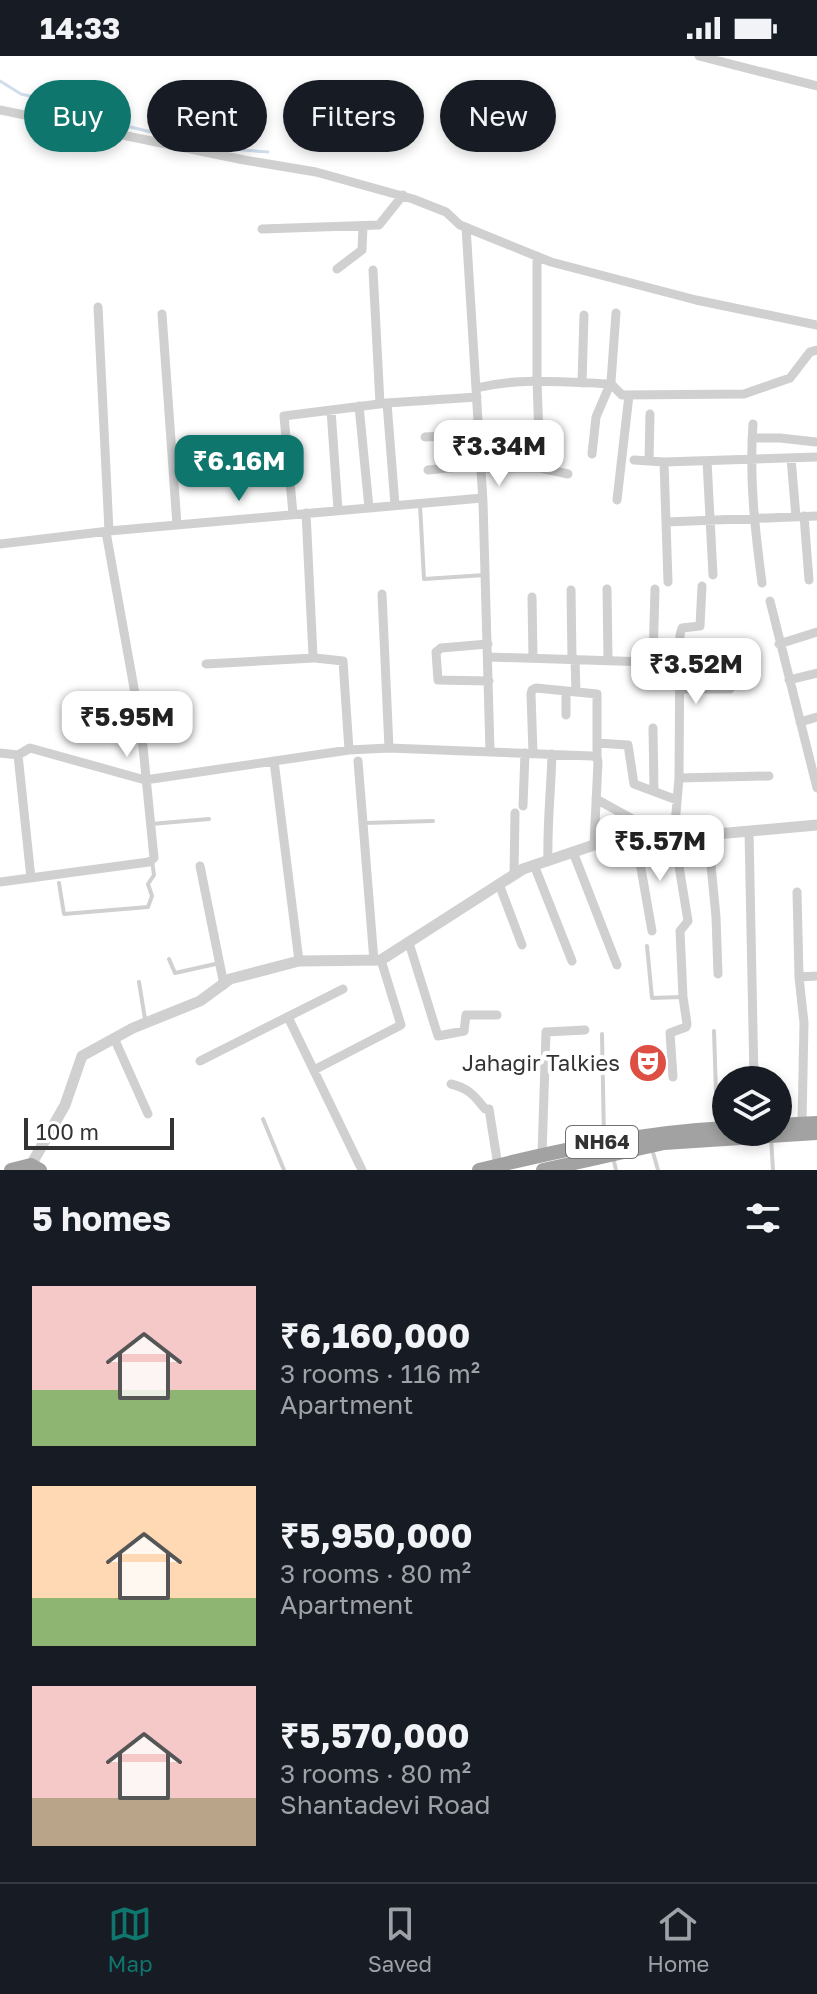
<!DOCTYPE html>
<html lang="en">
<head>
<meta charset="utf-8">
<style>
	:root { --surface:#171b24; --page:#20242c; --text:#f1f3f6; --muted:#9ea1a6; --line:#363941; --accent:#0f766e }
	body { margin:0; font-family:"Golos Text",sans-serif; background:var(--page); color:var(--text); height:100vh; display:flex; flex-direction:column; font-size:30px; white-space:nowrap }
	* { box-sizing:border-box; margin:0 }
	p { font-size:26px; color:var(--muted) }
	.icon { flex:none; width:44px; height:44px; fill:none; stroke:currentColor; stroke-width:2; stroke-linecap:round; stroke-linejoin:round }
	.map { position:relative; height:1114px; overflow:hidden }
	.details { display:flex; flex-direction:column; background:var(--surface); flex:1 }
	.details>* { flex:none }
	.hud { position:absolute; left:24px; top:24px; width:770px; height:72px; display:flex; gap:16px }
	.buttons { position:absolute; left:712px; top:1010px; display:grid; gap:16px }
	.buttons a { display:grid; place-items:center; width:80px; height:80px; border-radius:50%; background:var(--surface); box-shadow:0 4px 12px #0003; font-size:40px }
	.scale { position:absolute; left:24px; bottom:20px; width:150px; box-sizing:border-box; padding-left:8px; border:4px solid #333; border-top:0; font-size:22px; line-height:28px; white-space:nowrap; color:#333; -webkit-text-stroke:6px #fff; paint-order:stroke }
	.price { position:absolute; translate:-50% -68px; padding:0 18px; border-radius:16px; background:#fff; color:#222; font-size:26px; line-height:52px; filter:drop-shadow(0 2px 4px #0008) }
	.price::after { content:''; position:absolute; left:50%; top:48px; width:24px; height:18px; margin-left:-12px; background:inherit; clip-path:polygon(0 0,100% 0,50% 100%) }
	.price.current { background:var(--accent); color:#fff }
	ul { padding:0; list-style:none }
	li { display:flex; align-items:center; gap:24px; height:200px; padding:0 32px }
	li span { display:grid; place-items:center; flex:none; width:224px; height:160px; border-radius:0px; color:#555 }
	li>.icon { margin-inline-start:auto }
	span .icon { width:96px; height:96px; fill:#fffc; stroke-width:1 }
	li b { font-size:34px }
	h2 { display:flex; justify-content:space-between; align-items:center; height:96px; padding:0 32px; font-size:34px }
	.chip { padding:0 28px; border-radius:36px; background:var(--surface); box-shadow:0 4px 12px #0003; font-size:28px; line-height:72px }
	.chip.current { background:var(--accent); color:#fff }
	.status { display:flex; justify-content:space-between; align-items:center; height:56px; padding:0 40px; background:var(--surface); direction:ltr }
	.status svg { height:22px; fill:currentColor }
	.tabs { display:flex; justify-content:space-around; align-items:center; height:112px; border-top:2px solid var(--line); background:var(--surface); font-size:22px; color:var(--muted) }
	.tabs a { display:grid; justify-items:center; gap:4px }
	.tabs .current { color:var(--accent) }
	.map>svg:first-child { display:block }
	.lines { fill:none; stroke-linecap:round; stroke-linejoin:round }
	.stream { stroke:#d0ddec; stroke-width:3 }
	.service { stroke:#d0d0d0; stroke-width:4 }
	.minor { stroke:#d0d0d0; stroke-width:9 }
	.tertiary { stroke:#d0d0d0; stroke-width:11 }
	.trunk { stroke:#a2a2a2; stroke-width:14 }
	.labels { text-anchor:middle; stroke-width:8; stroke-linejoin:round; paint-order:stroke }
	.shield { fill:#fff; stroke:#707070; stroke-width:2 }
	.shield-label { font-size:20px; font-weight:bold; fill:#333 }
	.poi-label { font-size:22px; fill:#333; stroke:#fff; text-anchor:end }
</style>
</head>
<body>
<div class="status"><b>14:33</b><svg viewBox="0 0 49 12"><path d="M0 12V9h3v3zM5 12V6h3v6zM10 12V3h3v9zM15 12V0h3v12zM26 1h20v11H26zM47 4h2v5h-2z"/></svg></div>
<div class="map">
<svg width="817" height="1114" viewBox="0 0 817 1114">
	<rect width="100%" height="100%" fill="#fff"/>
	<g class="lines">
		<!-- stream -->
		<path class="stream" d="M0 25 21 38 42 43 62 41 122 69 217 92 268 96"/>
		<!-- service -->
		<path class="service" d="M420 449 424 523 485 519
			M365 767 433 765
			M151 768 209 763
			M59 827 64 858 148 851 152 840 148 828 154 819 152 805
			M647 890 652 942 681 941
			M169 903 175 917 220 907
			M139 926 145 963
			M714 975 717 1068
			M602 978 604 1083
			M263 1063 284 1114
			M771 1082 773 1114
			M652 1093 658 1114
			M613 1101 616 1114"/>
		<!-- minor -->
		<path class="minor" d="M699 0 817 30
			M0 54 244 104 316 116 413 143 446 156 460 169 551 206 696 244 817 269
			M466 171 483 446 490 695
			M262 173 379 169 403 139
			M537 200V324L540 412
			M337 213 362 194 363 170
			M373 214 380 348
			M98 251 109 475
			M162 258 177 469
			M582 327 584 259
			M476 332C521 321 565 326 611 328L622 339 744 338 790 322 810 296 817 294
			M387 347 395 449
			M359 350 369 452
			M331 354 338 454
			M753 368C749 422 755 474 762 527
			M425 381 479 378
			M752 382H780L816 386
			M592 398 596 361 611 326 616 257
			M791 402 796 461
			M634 404 664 406 817 401
			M649 405 650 358
			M707 405 713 519
			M664 406 668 526
			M481 412H540L568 418
			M428 414 481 409
			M617 444 629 339
			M306 457 313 600 315 602 343 605 349 694
			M293 458 284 360 387 347 477 341
			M804 460 809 524
			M667 466 817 460
			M0 488 109 475 482 442
			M607 533 608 603
			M571 534 572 603
			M382 538 389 692
			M532 541 533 602
			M770 545 817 732
			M488 588 441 592 436 596 438 624 489 625
			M779 588 817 576
			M489 601 680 607
			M575 603 576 636
			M653 604 655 533
			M206 608 314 602
			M789 624 817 617
			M680 633H730
			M566 659V635
			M800 666 817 661
			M653 672 654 734
			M597 687 628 689 634 728 677 744
			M0 697 18 699 30 692 145 724 349 694 389 692 592 700 597 701 598 706 594 789
			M533 697 531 638 532 634 536 632 597 638V701
			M18 699 31 822
			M274 705 299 905
			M358 705 374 905
			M679 722 769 720
			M596 743 665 781
			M523 750 525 697
			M749 775 754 1024
			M708 778 716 861 718 918
			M636 784 652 875
			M573 796 617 909
			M548 804C547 768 551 734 552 698
			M534 809 572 905
			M200 810 224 929
			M514 819 515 757
			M0 826 149 806 154 802 141 671 106 476
			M499 828 522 889
			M797 836 799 921 804 967 802 1067
			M409 887 438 980 464 975 466 959H497
			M799 921 817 920
			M288 961 362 1114
			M114 982 148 1058
			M200 1005 343 933
			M314 1014 401 969 381 904
			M673 1021 670 977 686 971 687 968 683 941 680 875 688 865 674 780 679 722 680 579 682 572 700 570 702 530
			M451 1028C468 1032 474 1039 485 1053H489L498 1110
			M542 1099 546 976 585 974"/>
		<!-- tertiary -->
		<path class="tertiary" d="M31 1109 65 1049 82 1000 133 972 200 945 230 923 299 905 381 904 523 813 594 789 817 769"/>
		<!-- trunk -->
		<path class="trunk" d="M778 1069 817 1067
			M11 1114 31 1109 40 1114
			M479 1114C561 1094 642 1076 726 1072
			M543 1114 664 1087 817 1077"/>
	</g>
	<!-- icons -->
	<defs>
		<symbol id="theatre-disc" viewBox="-11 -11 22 22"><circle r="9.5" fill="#dd4f42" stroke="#fff"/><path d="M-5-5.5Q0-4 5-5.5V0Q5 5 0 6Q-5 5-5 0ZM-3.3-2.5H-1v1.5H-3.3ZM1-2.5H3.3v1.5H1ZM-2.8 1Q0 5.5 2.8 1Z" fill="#fff"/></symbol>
	</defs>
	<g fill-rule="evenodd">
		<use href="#theatre-disc" x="626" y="985" width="44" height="44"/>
	</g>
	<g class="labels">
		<!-- shield labels -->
		<rect class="shield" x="566" y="1070" width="72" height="32" rx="6"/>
		<g class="shield-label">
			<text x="602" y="1093">NH64</text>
		</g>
		<!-- poi labels -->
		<g class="poi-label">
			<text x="620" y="1015">Jahagir Talkies</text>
		</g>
	</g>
</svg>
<div class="buttons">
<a><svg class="icon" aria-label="layers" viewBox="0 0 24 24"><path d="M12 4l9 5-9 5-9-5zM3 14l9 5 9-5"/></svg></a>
</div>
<div class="scale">100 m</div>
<b class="price" style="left:499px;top:432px">₹3.34M</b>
<b class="price current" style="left:239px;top:447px">₹6.16M</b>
<b class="price" style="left:696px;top:650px">₹3.52M</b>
<b class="price" style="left:127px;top:703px">₹5.95M</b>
<b class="price" style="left:660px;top:827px">₹5.57M</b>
<div class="hud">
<a class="chip current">Buy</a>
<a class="chip">Rent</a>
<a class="chip">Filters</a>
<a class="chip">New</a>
</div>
</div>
<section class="details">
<h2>5 homes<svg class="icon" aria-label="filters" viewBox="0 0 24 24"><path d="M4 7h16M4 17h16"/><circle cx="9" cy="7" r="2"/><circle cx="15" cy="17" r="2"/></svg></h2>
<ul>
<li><span style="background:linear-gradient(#f6c9c9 65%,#8fb573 0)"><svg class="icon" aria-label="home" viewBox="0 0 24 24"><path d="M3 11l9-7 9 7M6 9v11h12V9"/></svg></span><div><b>₹6,160,000</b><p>3 rooms · 116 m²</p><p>Apartment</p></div></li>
<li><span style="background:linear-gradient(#ffd9b3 70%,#8fb573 0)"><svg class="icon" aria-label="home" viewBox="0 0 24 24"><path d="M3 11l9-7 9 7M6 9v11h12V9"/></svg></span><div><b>₹5,950,000</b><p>3 rooms · 80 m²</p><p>Apartment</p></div></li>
<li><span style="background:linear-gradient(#f6c9c9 70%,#b9a48a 0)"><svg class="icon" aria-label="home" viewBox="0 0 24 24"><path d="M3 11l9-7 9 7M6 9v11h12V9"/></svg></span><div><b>₹5,570,000</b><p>3 rooms · 80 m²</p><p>Shantadevi Road</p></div></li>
</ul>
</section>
<nav class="tabs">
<a class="current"><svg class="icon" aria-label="map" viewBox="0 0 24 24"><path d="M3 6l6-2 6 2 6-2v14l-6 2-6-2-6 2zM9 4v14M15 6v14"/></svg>Map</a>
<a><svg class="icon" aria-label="saved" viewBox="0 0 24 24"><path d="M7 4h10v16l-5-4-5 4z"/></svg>Saved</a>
<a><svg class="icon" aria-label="home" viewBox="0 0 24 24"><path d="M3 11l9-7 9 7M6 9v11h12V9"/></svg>Home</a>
</nav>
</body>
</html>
